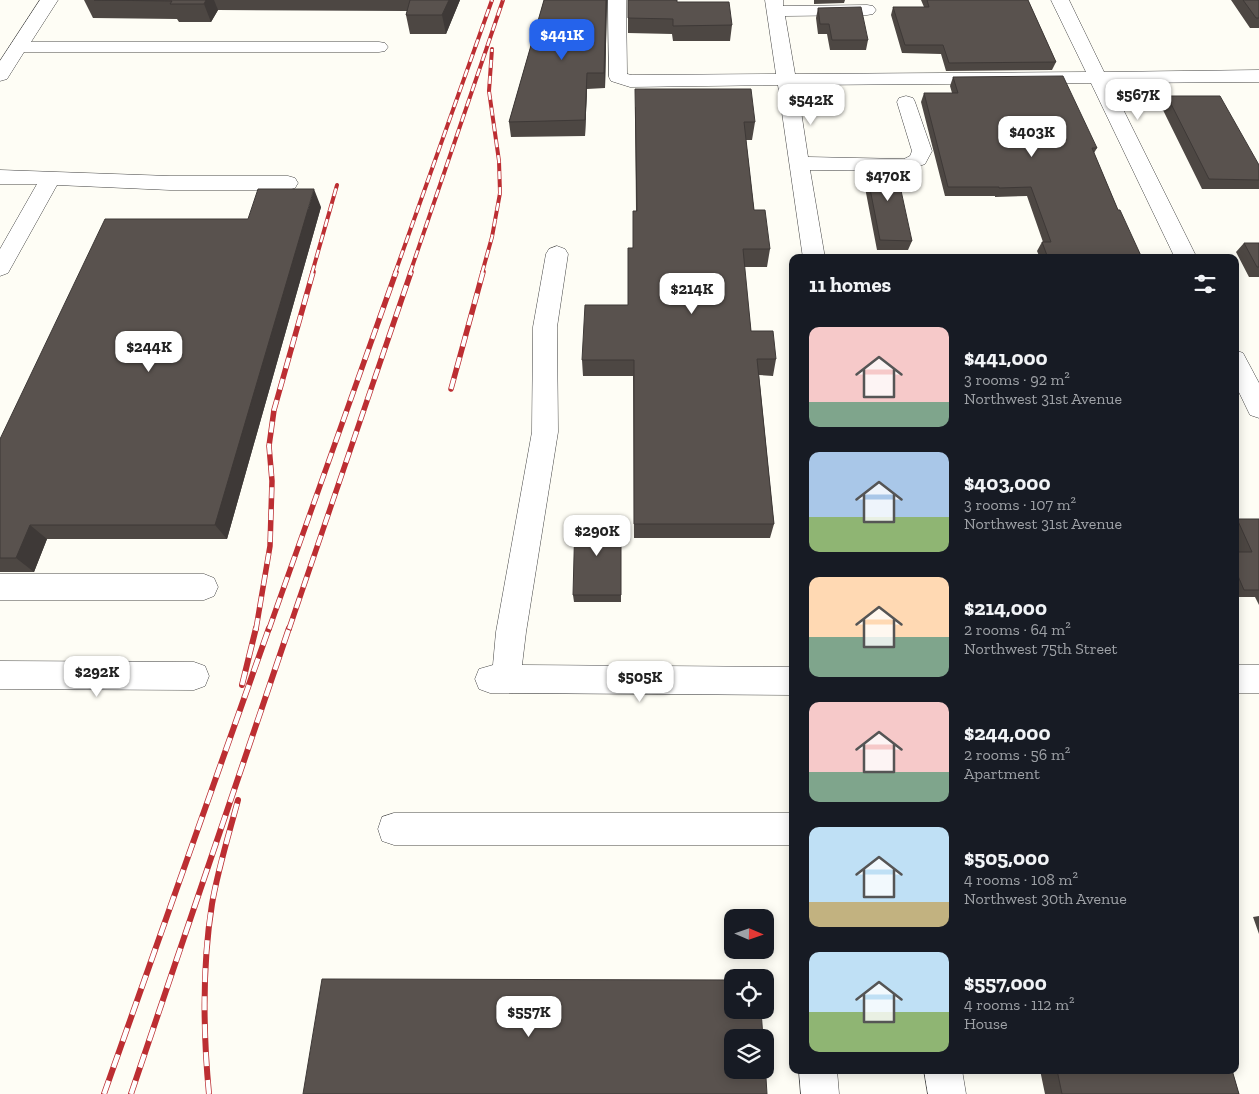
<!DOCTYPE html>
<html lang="en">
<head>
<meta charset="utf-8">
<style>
	:root { --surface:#171b24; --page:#242831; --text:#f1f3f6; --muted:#9ea1a6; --accent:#2563eb }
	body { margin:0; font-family:"Zilla Slab",serif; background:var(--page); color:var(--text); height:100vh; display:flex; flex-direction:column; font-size:19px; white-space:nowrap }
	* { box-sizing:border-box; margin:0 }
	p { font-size:16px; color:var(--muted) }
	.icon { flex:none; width:28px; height:28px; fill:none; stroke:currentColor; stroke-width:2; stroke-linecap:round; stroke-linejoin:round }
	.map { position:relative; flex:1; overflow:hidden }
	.drawer { position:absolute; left:789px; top:254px; width:450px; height:820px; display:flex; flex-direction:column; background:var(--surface); border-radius:10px; box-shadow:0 2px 12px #0003 }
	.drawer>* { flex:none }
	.needle { width:32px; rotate:92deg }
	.fabs { position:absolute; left:724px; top:909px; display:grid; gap:10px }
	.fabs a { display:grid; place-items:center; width:50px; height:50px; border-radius:10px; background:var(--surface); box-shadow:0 2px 12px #0003; font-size:25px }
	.price { position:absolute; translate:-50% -42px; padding:0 11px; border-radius:10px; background:#fff; color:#222; font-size:16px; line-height:32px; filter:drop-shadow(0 1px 2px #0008) }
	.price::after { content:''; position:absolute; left:50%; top:30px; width:15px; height:11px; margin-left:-8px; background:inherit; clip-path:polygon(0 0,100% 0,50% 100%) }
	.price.on { background:var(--accent); color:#fff }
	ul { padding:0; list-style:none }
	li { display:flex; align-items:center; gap:15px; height:125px; padding:0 20px }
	li span { display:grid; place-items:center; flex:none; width:140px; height:100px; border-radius:10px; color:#555 }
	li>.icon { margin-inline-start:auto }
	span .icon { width:60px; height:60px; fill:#fffc; stroke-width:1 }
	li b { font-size:21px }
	h2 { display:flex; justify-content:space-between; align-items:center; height:60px; padding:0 20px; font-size:21px }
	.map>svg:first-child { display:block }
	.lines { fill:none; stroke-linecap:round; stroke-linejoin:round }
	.minor-casing { stroke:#444; stroke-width:1 }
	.minor { fill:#fff; fill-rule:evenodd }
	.rail-far2-casing { stroke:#bc2e32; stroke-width:4 }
	.rail-far1-casing { stroke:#bc2e32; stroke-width:5.5 }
	.rail-casing { stroke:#bc2e32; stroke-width:6 }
	.rail-far2 { stroke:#fff; stroke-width:2.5; stroke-dasharray:8; stroke-linecap:butt }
	.rail-far1 { stroke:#fff; stroke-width:4; stroke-dasharray:11; stroke-linecap:butt }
	.rail { stroke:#fff; stroke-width:4.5; stroke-dasharray:14; stroke-linecap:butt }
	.wall { fill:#4d4743 }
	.shaded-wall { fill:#3e3937 }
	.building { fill:#59524e; stroke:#3e3937 }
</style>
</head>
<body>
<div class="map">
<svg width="1259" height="1094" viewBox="0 0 1259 1094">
	<rect width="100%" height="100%" fill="#fefdf5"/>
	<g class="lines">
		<defs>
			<path id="minor" d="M40 0H58L31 42H379L385 43 388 47 385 51 379 52H24L7 79 0 81V61Z
				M608 0H626L627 74 632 75 776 74 765 0H783V6L867 5 873 6 876 10 873 14 867 15 785 16 795 74 1086 72 1051 0H1069L1104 72 1259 70V82L1110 83 1197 258H1175L1091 83 797 85 808 157 904 159 910 156 912 151 897 102 899 98 906 96 913 98 915 102 932 151 925 164 906 171 810 170 825 258H803L778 85 630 87 611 81 609 77Z
				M0 170 170 176H288L295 178 298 183 295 188 288 190H170L57 185 8 273 0 276V249L37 184H0Z
				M557 246 565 249 568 254 557 327 558 432 526 632 522 665 792 667V695L490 693 479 689 475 679 479 669 493 665 496 632 532 432 533 327 546 254 549 249Z
				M1235 350 1243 353 1259 383V418L1250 415 1235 384Z
				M0 574H204L214 578 218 587 214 596 204 600H0Z
				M0 661 194 662 205 666 209 676 205 686 194 690 0 689Z
				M1235 665H1259V693H1235Z
				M394 813H792V845H394L382 841 378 829 382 817Z
				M799 1070H837L839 1094H801Z
				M924 1070H962L966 1094H928Z"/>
		</defs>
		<!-- minor casing -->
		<use href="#minor" class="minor-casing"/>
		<!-- minor -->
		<use href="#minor" class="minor"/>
		<defs>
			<path id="rail-far2" d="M312 273 337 185
				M395 273 492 0
				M410 273 503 0
				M482 273 492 237 500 193 499 161 489 91 492 49"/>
			<path id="rail-far1" d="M451 389 483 272
				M256 629 270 546 272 481 269 446 274 410 313 272
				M269 629 396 272
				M289 629 411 272"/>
			<path id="rail" d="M242 685 256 628
				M104 1094 269 628
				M131 1094 289 628
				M209 1094C203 1031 202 967 212 904 218 869 229 834 238 800"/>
		</defs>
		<!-- rail-far2 casing -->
		<use href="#rail-far2" class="rail-far2-casing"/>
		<!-- rail-far1 casing -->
		<use href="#rail-far1" class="rail-far1-casing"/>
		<!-- rail casing -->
		<use href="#rail" class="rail-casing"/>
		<!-- rail-far2 -->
		<use href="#rail-far2" class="rail-far2"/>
		<!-- rail-far1 -->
		<use href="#rail-far1" class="rail-far1"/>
		<!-- rail -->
		<use href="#rail" class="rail"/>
	</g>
	<!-- wall -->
	<path class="wall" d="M84 0H460L446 34H410L406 15 407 11 218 10 211 22H179L177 19 93 18Z
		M544 0H607L605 88 587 89 585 136 511 137 509 122Z
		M628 0 677 2 732 25 730 41H673L672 34 628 33Z
		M814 0H845L844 3 814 4Z
		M921 0H1028L1056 62 1052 70 946 71 941 54 902 53 891 15 893 7H924Z
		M1231 0H1259V28H1250Z
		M818 8 868 40 866 50H830L827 34H818L816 18Z
		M953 77 1097 148 1094 153 1118 210 1142 258H1040L1037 251 1042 242H1043L1027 196 995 197V196H945L921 102 924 93H952L950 86Z
		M1167 96 1259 165V189H1202L1161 106Z
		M635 107 755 122 752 140H746L754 210 770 249 767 267H744L751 331 776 359 773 376 759 375 774 524 770 538H634L633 376H583L582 360 628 305 636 211Z
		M865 163 912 241 908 250H877L862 172Z
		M321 207 227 539H47L34 572H0V439L248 219Z
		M1244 243H1259V277H1249L1236 252Z
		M621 518V602H574L573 595Z
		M1237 519H1259V605L1255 597H1235V552H1239L1235 543V521Z
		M1259 916V934L1253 917Z
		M1040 1070H1232L1239 1094H1045Z"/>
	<!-- shaded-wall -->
	<path class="shaded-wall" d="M206 0H214L218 10 211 22 204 4Z
		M449 0H460L446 34 442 15Z
		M606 0H607L605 88 604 73Z
		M587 73V89L585 136V120Z
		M314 189 321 207 227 539 215 525Z
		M30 525 47 539 34 572 16 558Z"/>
	<!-- building -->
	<path class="building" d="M94 0H206L204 4H170L172 1Z
		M410 0H449L442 15H406Z
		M544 0H606L604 73H587L585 120 509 122Z
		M628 0H677V2H729L732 25 673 26V19L628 18Z
		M927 0H1028L1056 62 949 63 943 45H905L893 7H929Z
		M1243 0H1259V18H1256Z
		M861 7 868 40H832L829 24H820L818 8Z
		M1063 76 1097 148H1092L1118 210H1120L1142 258H1048L1042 242H1051L1031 187 999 188V187H948L924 93H958L953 77Z
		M635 89H751L755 122H744L754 210H765L770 249H743L751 331H773L776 359H757L774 524H634V360H582L585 305H628V248H633V211H637Z
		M1167 96H1220L1259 165V180L1209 179Z
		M865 163H895L912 241 880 240Z
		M258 189H314L215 525H30L16 558H0V439L105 219H248Z
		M1244 243H1259V267H1257Z
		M575 518H621V595H573Z
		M1237 519H1259V590H1244L1235 569V552H1252Z
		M322 979 732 980V1010H761L763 1038H732V1070H765V1062L767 1094H303Z
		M1057 1070H1232L1239 1094H1062Z"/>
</svg>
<div class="fabs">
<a><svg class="needle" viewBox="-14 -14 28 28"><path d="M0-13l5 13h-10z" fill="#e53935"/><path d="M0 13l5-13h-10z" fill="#9ea1a6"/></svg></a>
<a><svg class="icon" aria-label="locate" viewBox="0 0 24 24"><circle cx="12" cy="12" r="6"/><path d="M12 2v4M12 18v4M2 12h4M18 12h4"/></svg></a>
<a><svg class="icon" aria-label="layers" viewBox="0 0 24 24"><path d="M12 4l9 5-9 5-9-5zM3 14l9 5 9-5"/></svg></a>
</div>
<b class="price on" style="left:562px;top:61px">$441K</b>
<b class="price" style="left:1138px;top:121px">$567K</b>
<b class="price" style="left:811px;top:126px">$542K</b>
<b class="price" style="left:1032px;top:158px">$403K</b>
<b class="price" style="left:888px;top:202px">$470K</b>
<b class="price" style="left:692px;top:315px">$214K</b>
<b class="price" style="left:149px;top:373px">$244K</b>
<b class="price" style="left:597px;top:557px">$290K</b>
<b class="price" style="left:97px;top:698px">$292K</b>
<b class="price" style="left:640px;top:703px">$505K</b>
<b class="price" style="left:529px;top:1038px">$557K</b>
<section class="drawer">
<h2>11 homes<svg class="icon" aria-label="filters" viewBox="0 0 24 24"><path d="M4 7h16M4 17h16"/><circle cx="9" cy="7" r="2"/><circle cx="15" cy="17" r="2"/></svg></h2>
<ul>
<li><span style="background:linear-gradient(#f6c9c9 75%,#7fa58c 0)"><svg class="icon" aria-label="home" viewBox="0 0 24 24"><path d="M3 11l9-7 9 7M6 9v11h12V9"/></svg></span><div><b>$441,000</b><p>3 rooms · 92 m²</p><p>Northwest 31st Avenue</p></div></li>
<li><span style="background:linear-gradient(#a9c7e8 65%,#8fb573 0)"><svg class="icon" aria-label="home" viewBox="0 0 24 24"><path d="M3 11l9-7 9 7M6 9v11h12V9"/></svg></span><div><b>$403,000</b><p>3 rooms · 107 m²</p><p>Northwest 31st Avenue</p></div></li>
<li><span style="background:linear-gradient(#ffd9b3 60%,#7fa58c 0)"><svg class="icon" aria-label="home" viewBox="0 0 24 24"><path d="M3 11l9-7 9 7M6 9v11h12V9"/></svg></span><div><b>$214,000</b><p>2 rooms · 64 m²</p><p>Northwest 75th Street</p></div></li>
<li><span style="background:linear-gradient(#f6c9c9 70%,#7fa58c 0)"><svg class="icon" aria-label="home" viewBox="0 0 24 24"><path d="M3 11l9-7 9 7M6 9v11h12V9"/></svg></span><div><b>$244,000</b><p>2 rooms · 56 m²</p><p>Apartment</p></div></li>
<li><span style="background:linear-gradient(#bfe0f5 75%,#c2b280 0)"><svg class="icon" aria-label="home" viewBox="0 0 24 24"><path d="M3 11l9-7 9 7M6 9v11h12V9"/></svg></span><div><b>$505,000</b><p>4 rooms · 108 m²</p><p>Northwest 30th Avenue</p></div></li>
<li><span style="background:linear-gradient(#bfe0f5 60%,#8fb573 0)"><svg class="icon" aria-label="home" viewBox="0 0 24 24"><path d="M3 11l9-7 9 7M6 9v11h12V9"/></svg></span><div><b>$557,000</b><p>4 rooms · 112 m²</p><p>House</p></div></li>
</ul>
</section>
</div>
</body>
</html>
